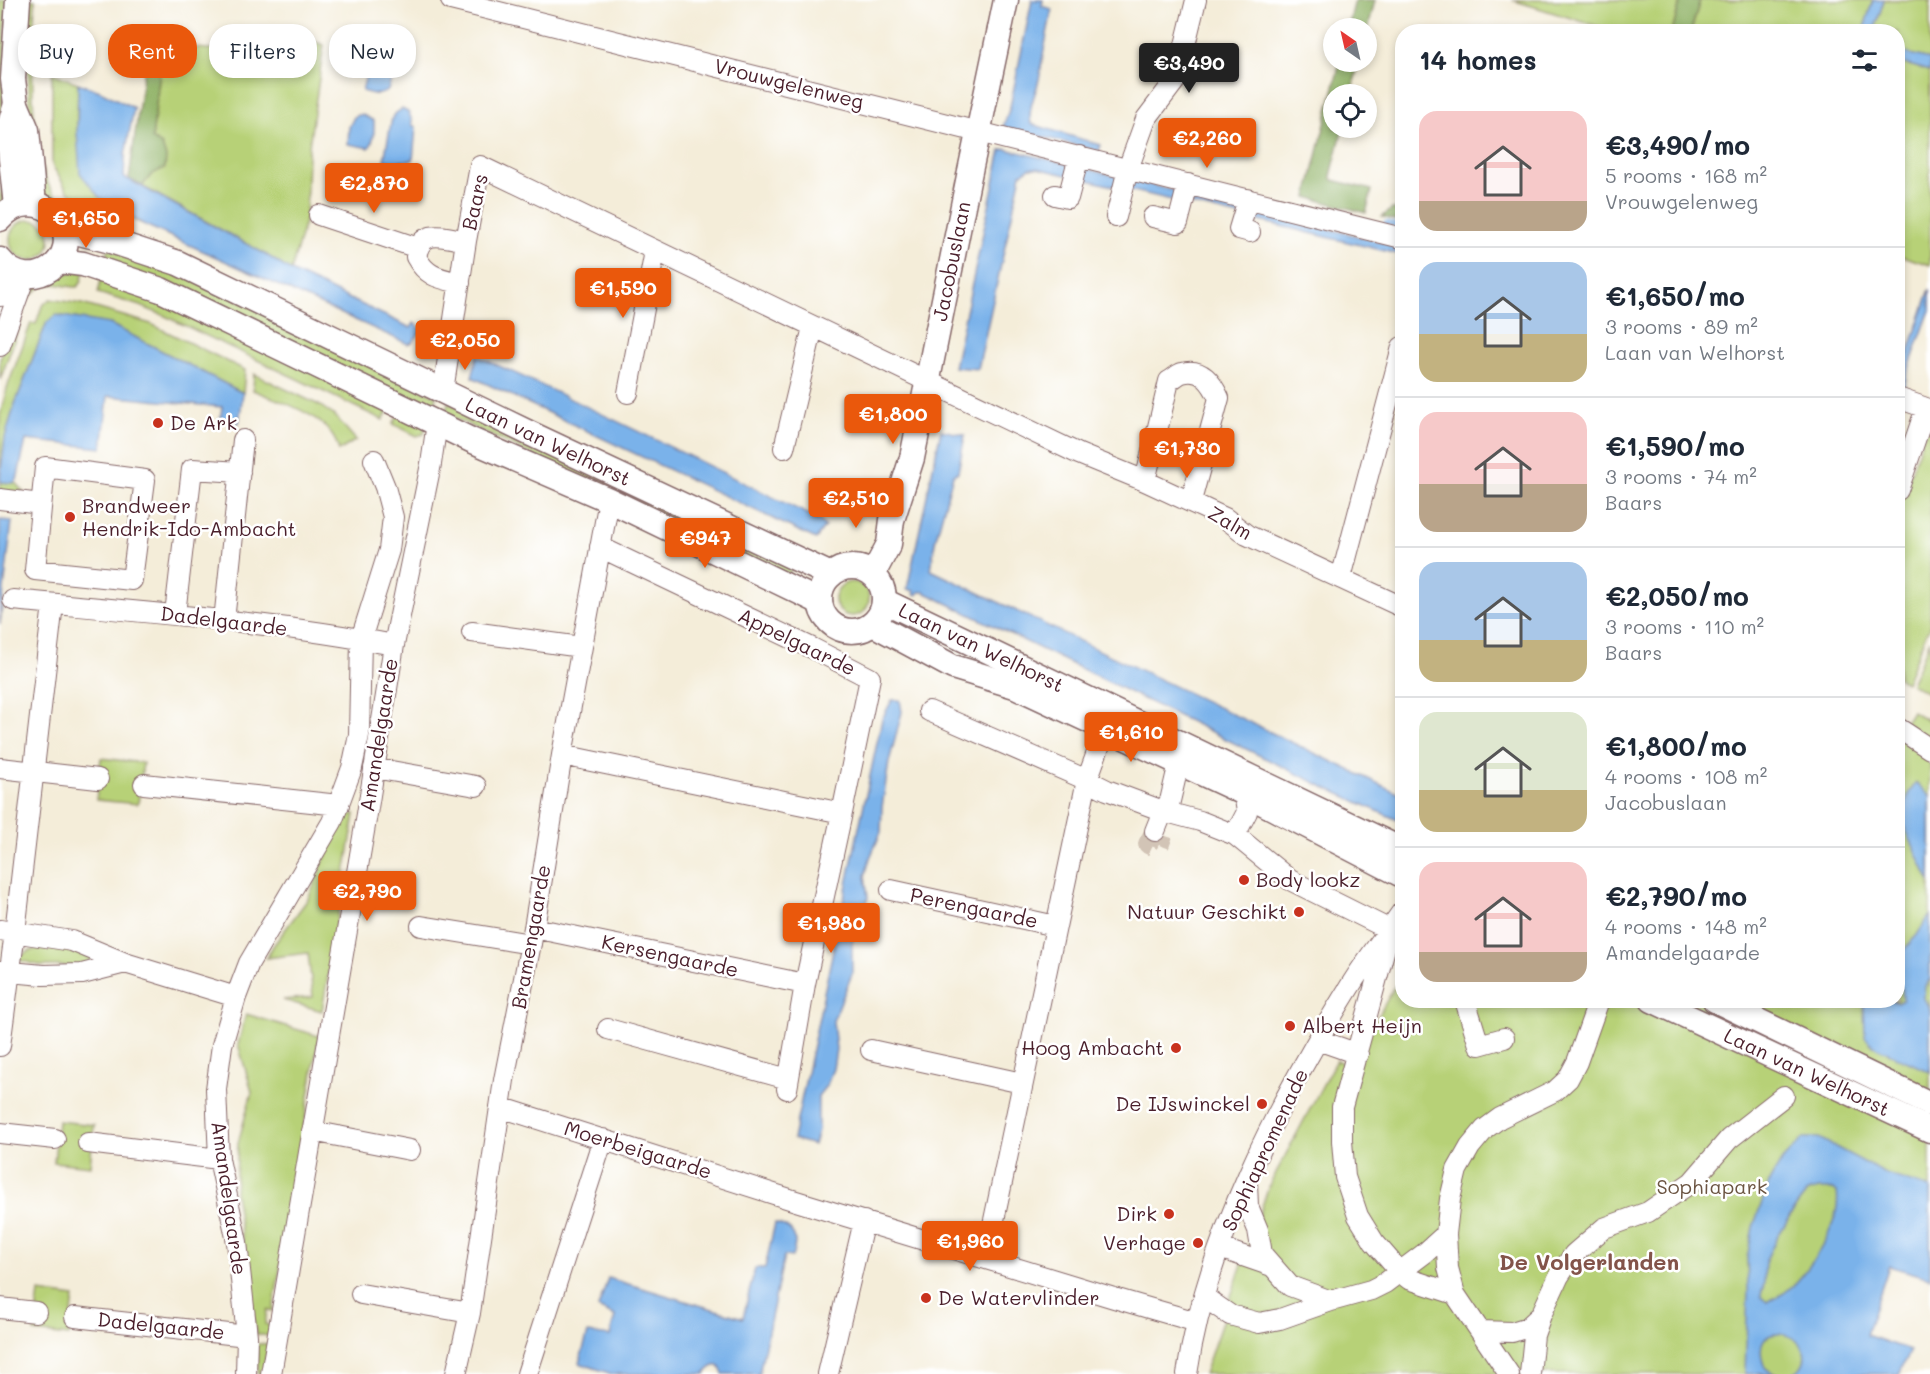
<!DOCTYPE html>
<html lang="en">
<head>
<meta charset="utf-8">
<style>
	:root { --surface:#fff; --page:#f6f6f7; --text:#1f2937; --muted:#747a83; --line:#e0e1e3; --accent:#ea580c }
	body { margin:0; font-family:Mali,sans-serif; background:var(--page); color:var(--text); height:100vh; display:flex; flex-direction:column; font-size:22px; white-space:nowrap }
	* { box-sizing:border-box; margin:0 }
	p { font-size:20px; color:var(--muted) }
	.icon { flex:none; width:33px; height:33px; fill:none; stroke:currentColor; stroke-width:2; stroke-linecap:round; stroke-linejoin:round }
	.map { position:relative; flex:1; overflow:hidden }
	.drawer { position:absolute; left:1395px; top:24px; width:510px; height:984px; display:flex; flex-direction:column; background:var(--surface); border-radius:24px; box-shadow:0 3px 9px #0003 }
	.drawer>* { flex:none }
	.banner { position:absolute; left:18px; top:24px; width:570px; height:54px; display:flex; gap:12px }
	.needle { width:39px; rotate:326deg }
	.tools { position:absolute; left:1323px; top:18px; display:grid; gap:12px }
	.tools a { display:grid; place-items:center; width:54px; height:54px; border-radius:50%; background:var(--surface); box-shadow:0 3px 9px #0003; font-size:30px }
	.price { position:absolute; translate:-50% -51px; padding:0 14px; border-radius:6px; background:var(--accent); color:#fff; font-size:20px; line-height:39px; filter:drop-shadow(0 2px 3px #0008) }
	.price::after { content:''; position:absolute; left:50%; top:36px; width:18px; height:14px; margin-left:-9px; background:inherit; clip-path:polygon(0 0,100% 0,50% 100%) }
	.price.on { background:#222; color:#fff }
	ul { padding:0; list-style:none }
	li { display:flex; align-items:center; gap:18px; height:150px; padding:0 24px }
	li+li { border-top:2px solid var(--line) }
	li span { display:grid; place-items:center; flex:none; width:168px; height:120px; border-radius:18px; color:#555 }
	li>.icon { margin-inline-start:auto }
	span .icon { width:72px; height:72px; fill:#fffc; stroke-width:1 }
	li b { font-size:26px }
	h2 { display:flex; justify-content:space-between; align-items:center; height:72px; padding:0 24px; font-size:26px }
	.pill { padding:0 21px; border-radius:24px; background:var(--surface); box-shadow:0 3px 9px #0003; font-size:21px; line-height:54px }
	.pill.on { background:var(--accent); color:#fff }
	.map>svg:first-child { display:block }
	.green { fill:#b7d177; stroke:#807851; stroke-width:1.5 }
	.forest { fill:#91b368; stroke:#6e694a; stroke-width:1.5 }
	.water { fill:#7ab2ea; stroke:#62688a; stroke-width:1.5; fill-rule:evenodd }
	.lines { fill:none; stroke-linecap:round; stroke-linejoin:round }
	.stream { stroke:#7ab2ea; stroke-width:5 }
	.minor-tunnel { stroke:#d2c4b6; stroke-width:20; stroke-dasharray:20 10; stroke-linecap:butt }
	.minor-casing { stroke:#866768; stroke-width:22 }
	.major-casing { stroke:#866768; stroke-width:27 }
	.minor { stroke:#fff; stroke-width:20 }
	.major { stroke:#fff; stroke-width:24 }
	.poi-dot { fill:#c8321e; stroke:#fff; stroke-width:2 }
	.labels { text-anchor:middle; stroke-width:5; stroke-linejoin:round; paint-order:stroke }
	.street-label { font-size:20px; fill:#4a1f2b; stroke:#fff }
	.poi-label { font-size:20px; fill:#4a1f2b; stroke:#fff; text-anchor:start }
	.park-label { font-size:20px; fill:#6b5442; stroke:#fff }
	.quarter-label { font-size:22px; font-weight:bold; fill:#83544a; stroke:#fff }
</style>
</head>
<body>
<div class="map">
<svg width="1930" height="1374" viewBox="0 0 1930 1374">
	<rect width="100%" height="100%" fill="#fff"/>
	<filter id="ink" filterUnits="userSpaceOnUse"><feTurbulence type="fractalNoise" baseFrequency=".0167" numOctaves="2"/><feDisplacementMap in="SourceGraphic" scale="12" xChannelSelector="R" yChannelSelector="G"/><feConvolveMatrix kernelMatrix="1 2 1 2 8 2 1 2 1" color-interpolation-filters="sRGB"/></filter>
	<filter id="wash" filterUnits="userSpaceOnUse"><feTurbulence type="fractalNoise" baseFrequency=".008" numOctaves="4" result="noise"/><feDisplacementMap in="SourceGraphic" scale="24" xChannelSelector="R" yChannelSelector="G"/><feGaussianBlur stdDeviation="1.35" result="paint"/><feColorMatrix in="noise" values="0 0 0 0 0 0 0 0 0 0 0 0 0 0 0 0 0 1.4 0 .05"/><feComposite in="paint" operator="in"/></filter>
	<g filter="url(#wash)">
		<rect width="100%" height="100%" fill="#f4edd9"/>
		<!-- green -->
		<path class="green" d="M0 0H6L3 112 10 187 0 208V196L3 186 0 139Z
			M30 0H35C33 48 26 155 54 194 60 202 69 210 78 215 84 218 89 219 94 224L91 235 82 232 42 190 29 106 28 48Z
			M1512 0H1681L1672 32 1613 31Z
			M1700 0H1873L1863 31 1691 32Z
			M1884 0H1930V59L1898 51V32H1874Z
			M246 31 309 40 324 45 308 153 306 218 291 271 265 254 142 186 152 174V139L163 45 241 52Z
			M1898 62 1930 71V265L1898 255Z
			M52 73 78 83 77 133 100 198 143 224 113 212 95 213 67 190 52 165Z
			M10 240a20 20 0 1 1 40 0a20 20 0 1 1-40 0Z
			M108 249 190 276 436 396 434 411 106 261Z
			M84 271 81 283 77 287C65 287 53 281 41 287 35 290 31 297 25 300 27 296 29 290 32 287 44 275 68 272 84 271Z
			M102 274 389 409 383 420 165 316 140 306 98 293Z
			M50 299 82 304 151 324 245 370 243 393 110 324 47 322 15 404 5 437 0 478V415L7 388 31 323 36 324 42 306Z
			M15 319 21 322 0 380V359Z
			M254 374 319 405 335 416 356 440 339 451C331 415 283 403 253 390Z
			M448 402 793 565 788 577 446 414Z
			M399 414 425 427 424 434 417 436 393 424Z
			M1930 418V628L1927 631 1906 682 1898 678V509Z
			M0 479 1 482 13 483 15 482 24 493 0 491Z
			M835 599a17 17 0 1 1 34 0a17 17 0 1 1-34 0Z
			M1930 640V694L1911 684Z
			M1912 711 1930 721V739L1905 722Z
			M1898 738 1930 757V1275L1886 1263 1838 1374H1204L1269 1186 1336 1060 1350 1067 1402 973V1000H1898Z
			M101 758 143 763 138 804 96 800Z
			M343 814H355L322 1011 283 1000 313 997 308 953 266 958 273 946 308 899Z
			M54 948 75 949 97 960 92 966H42L19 960 18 957 27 952 36 949Z
			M246 1014 319 1036 273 1311 267 1310 265 1324 271 1326 268 1336 256 1334 235 1192 238 1143 252 1092 238 1044Z
			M58 1121 94 1125 90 1166 54 1162Z
			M39 1292 74 1297 69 1336 34 1332Z
			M257 1344H268L263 1374H258Z"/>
		<!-- forest -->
		<path class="forest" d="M1355 0H1375L1367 34 1366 28H1348Z
			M1681 0H1700L1691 31H1672Z
			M149 32 162 35 163 45 152 139 162 145 166 157 165 168 152 174 142 186 129 179Z
			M1340 62H1359L1351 94H1334V128H1343L1331 176 1333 180 1372 190 1366 213 1307 197Z
			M1392 209 1402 210V222L1382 217Z"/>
		<!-- water -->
		<path class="water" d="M1032 0H1043L1042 6 1052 9C1048 31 1043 52 1040 74 1038 91 1027 106 1031 124L1101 145 1099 151 1003 127 1010 107Z
			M1873 0H1884L1874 31H1863Z
			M1898 51 1930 59V71L1898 62Z
			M383 56 388 58C394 69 392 78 388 90 379 97 373 94 362 91L368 67Z
			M78 83 100 91 134 108 125 155 124 177 265 254 291 271 411 328 414 323 422 330 413 342 408 344 143 224 100 198 80 173 77 133Z
			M402 109 408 112 412 120V125L416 127 413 160 393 162 384 160 392 118 396 113Z
			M361 114 374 121C374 130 375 140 369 148L348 144 349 127 354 117Z
			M1006 149 1402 247V255L1037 168H1030L1021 174 978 369 954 367 1001 150Z
			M1930 289V310L1906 376 1905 384 1900 391H1898V383Z
			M57 315 110 324 243 393 239 423 220 421 222 407 108 396 102 448 26 440 17 480 13 483 1 482 0 478 5 437 15 404 47 322Z
			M477 356C592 407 704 464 818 519L825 526 816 539 472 377Z
			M941 430 965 435 958 472 953 475 935 542 931 570 1402 795V822L1324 787 924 592H919L917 595 914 594V591L907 589Z
			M0 520 12 521 0 624Z
			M892 700H900L902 712 889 762 882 807 881 832 870 858 865 876 868 897 864 915 856 926 852 945V974L833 1021 836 1049 833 1069 826 1086 818 1096V1130L814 1145 793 1139 882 719Z
			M1916 783 1930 796V882L1902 822 1908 794Z
			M1930 915V979L1925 986 1924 998 1930 1010V1072L1873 1046 1865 1037 1864 1007 1867 1001H1893L1898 1003 1903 1000 1902 988 1898 985V956L1917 935Z
			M1804 1138H1819L1886 1174 1930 1188V1278L1889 1266 1866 1335 1910 1350 1899 1374H1791C1797 1372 1802 1367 1804 1361 1812 1332 1745 1316 1765 1368L1775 1374H1745L1748 1289 1747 1258 1753 1227 1770 1180 1782 1160ZM1819 1189H1833L1837 1192C1842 1222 1808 1276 1784 1293 1778 1296 1772 1299 1767 1302L1761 1297C1761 1292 1763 1289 1764 1284 1765 1278 1764 1271 1765 1264 1768 1252 1799 1197 1810 1191 1813 1190 1816 1190 1819 1189Z
			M775 1223C796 1228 798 1238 792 1257L784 1256 759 1374H723L719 1366C713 1365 709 1368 705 1374H612L579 1363 588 1333 610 1336 615 1316 598 1308 608 1278 743 1318 755 1268H765Z"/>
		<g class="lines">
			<!-- stream -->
			<path class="stream" d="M1386 223 1402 227"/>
		</g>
	</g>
	<g filter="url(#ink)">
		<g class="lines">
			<!-- minor-tunnel -->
			<path class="minor-tunnel" d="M1155 831 1148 844 1158 849 1163 835"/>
			<defs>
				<path id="minor" d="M451 0 1402 238
					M1055 195 1068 198 1079 156
					M1248 199 1239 229 1250 232
					M319 215 418 248
					M1116 217 1128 169 1146 119 1177 78 1196 0
					M1153 217 1178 223 1188 184
					M460 283C439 278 427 277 416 257 421 227 444 237 466 241
					M0 296 5 266
					M0 346 25 276
					M443 391 466 241 480 166 1079 454 1145 481 1225 518 1247 535 1402 607
					M628 393 655 251
					M1898 398 1926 408 1898 490
					M784 448 813 327
					M45 467 145 480 132 580 35 570Z
					M1145 481 1169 381C1173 379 1178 374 1182 373 1202 367 1212 383 1219 398L1191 501
					M0 499 41 504
					M1341 578 1402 347
					M13 600C140 612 268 621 394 645
					M175 614 192 469 240 472
					M224 621 243 440
					M472 632 581 647
					M929 711 1087 780 1107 790 1163 811 1200 821 1235 835 1290 880 1390 930
					M1898 728 1930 749
					M562 755 842 813 870 678 812 648 600 547
					M0 768 98 779
					M374 768 476 786
					M144 784 339 805
					M1155 831 1163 811 1170 801 1179 763
					M1235 835 1247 812 1244 793
					M891 890 1056 926
					M421 926 531 944
					M534 928 805 984
					M0 930 72 941 125 963 82 974 43 975 0 971
					M1387 941 1342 1107V1141L1345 1177 1358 1216 1374 1242 1400 1272 1409 1279 1455 1294
					M125 963 236 997
					M1465 1000 1479 1045 1504 1038
					M608 1029 788 1079
					M1318 1040 1358 1054
					M0 1046 15 932 53 604
					M871 1050 1022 1083
					M787 1089 805 984 842 813
					M500 1107 796 1201 1114 1298 1197 1322
					M312 1131 410 1150
					M0 1133 55 1139
					M88 1143 219 1159
					M1247 1183 1248 1206 1258 1230 1262 1254 1290 1286 1331 1301
					M1446 1234 1448 1268 1455 1294 1509 1374
					M1220 1248 1272 1266
					M986 1258 1087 780 1106 728
					M361 1294 470 1313
					M1204 1297 1230 1315 1259 1323 1280 1319 1331 1301 1371 1290 1385 1283 1425 1253 1446 1234 1450 1199 1457 1170 1470 1147 1485 1129 1500 1118 1555 1091 1568 1079 1577 1062 1599 1000
					M0 1308 36 1312
					M75 1317 247 1336
					M1480 1331 1512 1332 1528 1327 1541 1315 1559 1276 1574 1254 1604 1228 1648 1212 1692 1182 1729 1139 1784 1096
					M246 1374 247 1336 237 1242 219 1159 216 1089 222 1045 236 997 249 963 332 822 352 768 359 735 361 639 389 550 393 517 385 487 374 460
					M271 1374 367 814 394 645 431 464 437 423
					M456 1374 470 1313 504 1080 534 928 562 755 609 500
					M527 1374 603 1139
					M828 1374 864 1221
					M1187 1374C1207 1238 1280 1099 1352 983 1367 959 1385 936 1401 913
					M1530 1374 1534 1335 1541 1315"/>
				<g id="major">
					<path d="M18 0 13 79 16 104 27 130 34 204"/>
					<path d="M16 206 8 131 16 104"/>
					<path d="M0 219C9 208 22 202 37 205 46 207 54 212 59 220 85 258 30 298 0 260"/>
					<path id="s1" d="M64 229 111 241 178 263 529 433 831 575"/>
					<path d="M59 261 83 264 161 290 471 440 609 500 820 602"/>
					<circle cx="852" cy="599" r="32"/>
					<path id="s2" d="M873 574 889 544 892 520 912 458 969 176 1006 0"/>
					<path id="s3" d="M884 601 1402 850"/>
					<path d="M873 624 953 667 1015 686 1244 793 1402 875"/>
					<path id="s4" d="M1652 1000 1930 1130"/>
					<path d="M1715 1000 1930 1104"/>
				</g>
			</defs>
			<!-- minor casing -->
			<use href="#minor" class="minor-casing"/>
			<!-- major casing -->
			<use href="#major" class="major-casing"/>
			<!-- minor -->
			<use href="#minor" class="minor"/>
			<!-- major -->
			<use href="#major" class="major"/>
		</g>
	</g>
	<!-- markers -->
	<g class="poi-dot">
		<circle cx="158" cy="423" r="6"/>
		<circle cx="70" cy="517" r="6"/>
		<circle cx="1244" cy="880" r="6"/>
		<circle cx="1299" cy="912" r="6"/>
		<circle cx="1290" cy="1026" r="6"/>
		<circle cx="1176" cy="1048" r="6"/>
		<circle cx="1262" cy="1104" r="6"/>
		<circle cx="1169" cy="1214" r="6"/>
		<circle cx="1198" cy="1243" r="6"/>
		<circle cx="926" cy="1298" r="6"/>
	</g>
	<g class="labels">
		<!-- street labels -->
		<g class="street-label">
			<text transform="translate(789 84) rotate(14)" y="7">Vrouwgelenweg</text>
			<text transform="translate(475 202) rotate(-77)" y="7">Baars</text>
			<text dy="7" stroke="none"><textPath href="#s2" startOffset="324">Jacobuslaan</textPath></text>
			<text dy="7" stroke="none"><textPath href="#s1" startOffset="530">Laan van Welhorst</textPath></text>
			<text transform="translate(1230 523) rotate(30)" y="7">Zalm</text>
			<text transform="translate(224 621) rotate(7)" y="7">Dadelgaarde</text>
			<text transform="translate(797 642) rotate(26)" y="7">Appelgaarde</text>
			<text dy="7" stroke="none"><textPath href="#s3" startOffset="108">Laan van Welhorst</textPath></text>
			<text transform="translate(379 735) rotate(-81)" y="7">Amandelgaarde</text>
			<text transform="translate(974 908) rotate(12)" y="7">Perengaarde</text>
			<text transform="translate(531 937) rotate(-80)" y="7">Bramengaarde</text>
			<text transform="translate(670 956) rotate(12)" y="7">Kersengaarde</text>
			<text dy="7" stroke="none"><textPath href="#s4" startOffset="171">Laan van Welhorst</textPath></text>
			<text transform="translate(638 1150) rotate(17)" y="7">Moerbeigaarde</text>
			<text transform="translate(1265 1150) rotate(-65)" y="7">Sophiapromenade</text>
			<text transform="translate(229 1198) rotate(82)" y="7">Amandelgaarde</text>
			<text transform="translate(161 1326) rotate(6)" y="7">Dadelgaarde</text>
		</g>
		<!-- poi labels -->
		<g class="poi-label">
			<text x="170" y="430">De Ark</text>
			<text x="82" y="513">Brandweer<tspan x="82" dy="23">Hendrik-Ido-Ambacht</tspan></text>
			<text x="1256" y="887">Body lookz</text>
			<text x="1287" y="919" text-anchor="end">Natuur Geschikt</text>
			<text x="1302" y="1033">Albert Heijn</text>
			<text x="1164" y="1055" text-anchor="end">Hoog Ambacht</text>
			<text x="1250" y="1111" text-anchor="end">De IJswinckel</text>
			<text x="1157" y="1221" text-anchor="end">Dirk</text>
			<text x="1186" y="1250" text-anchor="end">Verhage</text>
			<text x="938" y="1305">De Watervlinder</text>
		</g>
		<!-- park labels -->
		<g class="park-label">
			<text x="1712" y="1194">Sophiapark</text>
		</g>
		<!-- quarter labels -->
		<g class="quarter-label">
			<text x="1589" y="1270">De Volgerlanden</text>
		</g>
	</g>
</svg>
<div class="tools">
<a><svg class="needle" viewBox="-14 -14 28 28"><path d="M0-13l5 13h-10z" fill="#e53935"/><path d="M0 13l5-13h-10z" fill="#747a83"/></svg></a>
<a><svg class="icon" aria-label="locate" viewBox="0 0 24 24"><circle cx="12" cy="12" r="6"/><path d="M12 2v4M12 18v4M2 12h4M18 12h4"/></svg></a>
</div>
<b class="price on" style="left:1189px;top:94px">€3,490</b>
<b class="price" style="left:1207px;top:169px">€2,260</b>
<b class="price" style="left:374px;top:214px">€2,870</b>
<b class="price" style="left:86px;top:249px">€1,650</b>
<b class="price" style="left:623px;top:319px">€1,590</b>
<b class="price" style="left:465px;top:371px">€2,050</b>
<b class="price" style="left:893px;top:445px">€1,800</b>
<b class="price" style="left:1187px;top:479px">€1,730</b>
<b class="price" style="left:856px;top:529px">€2,510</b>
<b class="price" style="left:705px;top:569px">€947</b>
<b class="price" style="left:1131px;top:763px">€1,610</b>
<b class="price" style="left:367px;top:922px">€2,790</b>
<b class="price" style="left:831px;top:954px">€1,980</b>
<b class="price" style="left:970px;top:1272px">€1,960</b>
<div class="banner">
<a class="pill">Buy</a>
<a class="pill on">Rent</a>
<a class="pill">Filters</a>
<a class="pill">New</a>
</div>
<section class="drawer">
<h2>14 homes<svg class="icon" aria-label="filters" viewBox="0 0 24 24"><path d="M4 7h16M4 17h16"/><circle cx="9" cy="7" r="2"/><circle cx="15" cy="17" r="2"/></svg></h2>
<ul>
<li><span style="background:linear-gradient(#f6c9c9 75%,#b9a48a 0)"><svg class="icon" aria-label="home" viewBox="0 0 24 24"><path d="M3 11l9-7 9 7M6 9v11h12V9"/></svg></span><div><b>€3,490/mo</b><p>5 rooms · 168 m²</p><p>Vrouwgelenweg</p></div></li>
<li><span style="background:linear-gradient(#a9c7e8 60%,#c2b280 0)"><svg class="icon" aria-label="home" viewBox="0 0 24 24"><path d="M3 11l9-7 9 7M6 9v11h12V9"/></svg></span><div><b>€1,650/mo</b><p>3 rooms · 89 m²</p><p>Laan van Welhorst</p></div></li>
<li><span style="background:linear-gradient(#f6c9c9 60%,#b9a48a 0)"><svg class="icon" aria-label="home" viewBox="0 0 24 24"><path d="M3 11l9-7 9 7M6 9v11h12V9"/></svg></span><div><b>€1,590/mo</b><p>3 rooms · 74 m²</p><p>Baars</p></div></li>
<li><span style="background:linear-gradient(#a9c7e8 65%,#c2b280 0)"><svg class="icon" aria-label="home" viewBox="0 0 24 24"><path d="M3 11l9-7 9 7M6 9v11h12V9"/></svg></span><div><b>€2,050/mo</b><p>3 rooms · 110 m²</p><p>Baars</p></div></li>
<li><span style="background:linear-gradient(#dfe7d0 65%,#c2b280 0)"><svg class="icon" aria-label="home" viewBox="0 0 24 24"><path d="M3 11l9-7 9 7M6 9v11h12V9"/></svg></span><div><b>€1,800/mo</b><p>4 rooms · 108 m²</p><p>Jacobuslaan</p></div></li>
<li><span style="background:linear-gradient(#f6c9c9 75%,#b9a48a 0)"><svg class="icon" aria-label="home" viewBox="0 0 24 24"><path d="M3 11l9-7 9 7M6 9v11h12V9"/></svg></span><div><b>€2,790/mo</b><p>4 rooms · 148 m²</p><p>Amandelgaarde</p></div></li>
</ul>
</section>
</div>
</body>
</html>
